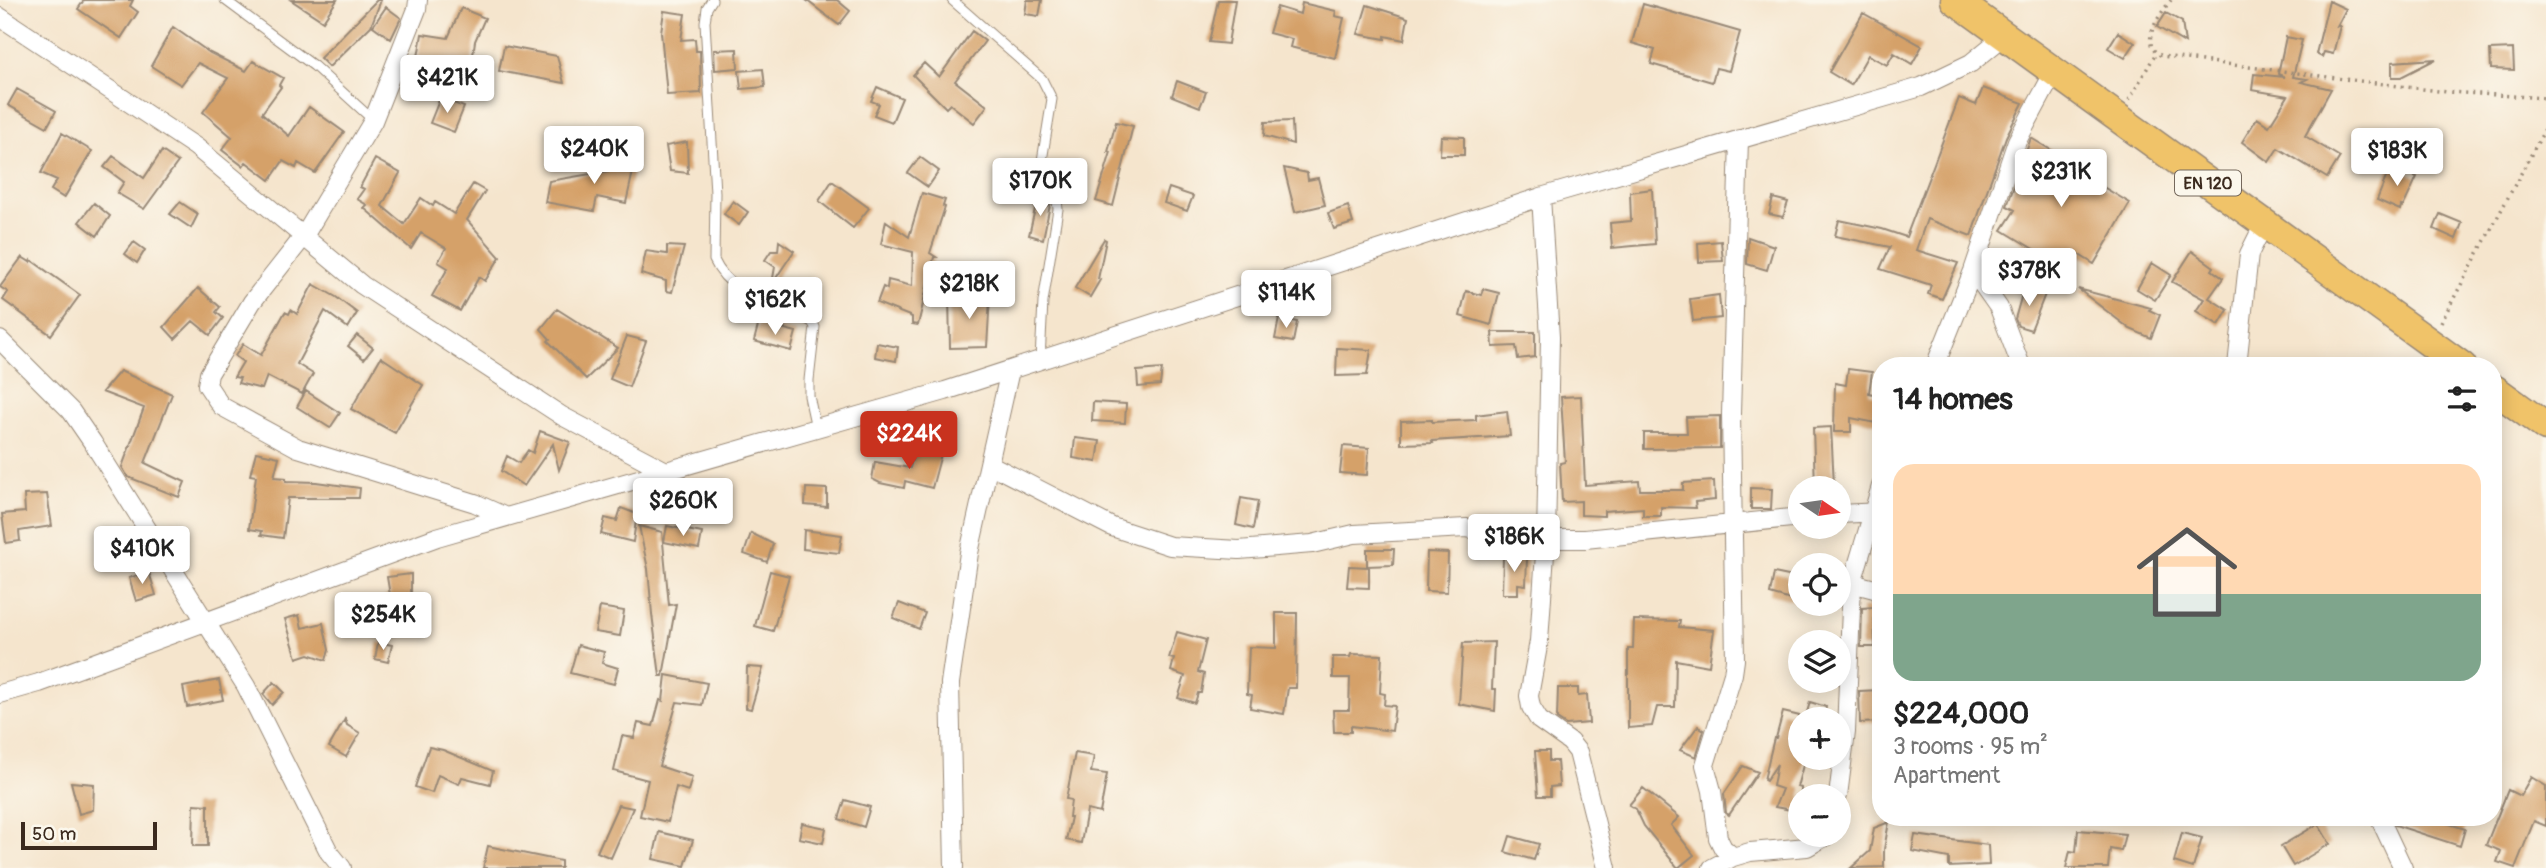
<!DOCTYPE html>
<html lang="en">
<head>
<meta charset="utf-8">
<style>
	:root { --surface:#fff; --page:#f6f6f6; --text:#222; --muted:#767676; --accent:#c8321e }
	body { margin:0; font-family:Pangolin,sans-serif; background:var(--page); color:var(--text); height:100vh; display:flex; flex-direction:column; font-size:26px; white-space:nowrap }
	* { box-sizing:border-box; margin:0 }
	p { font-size:23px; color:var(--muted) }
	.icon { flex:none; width:38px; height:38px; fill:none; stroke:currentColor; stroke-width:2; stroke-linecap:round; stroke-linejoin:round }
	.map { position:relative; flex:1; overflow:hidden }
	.drawer { position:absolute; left:1872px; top:357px; width:630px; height:469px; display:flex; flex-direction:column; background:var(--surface); border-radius:28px; box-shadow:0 4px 18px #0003 }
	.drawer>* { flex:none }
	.needle { width:46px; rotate:103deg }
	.fabs { position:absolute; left:1788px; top:476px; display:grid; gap:14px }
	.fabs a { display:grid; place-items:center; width:63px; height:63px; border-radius:50%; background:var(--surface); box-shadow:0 4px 18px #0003; font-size:35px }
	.scale { position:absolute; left:21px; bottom:18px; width:136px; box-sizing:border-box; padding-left:7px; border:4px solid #3b2a1e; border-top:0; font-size:19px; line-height:24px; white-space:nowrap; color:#3b2a1e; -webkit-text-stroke:5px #fbf7ec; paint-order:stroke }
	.price { position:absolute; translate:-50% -60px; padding:0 16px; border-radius:7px; background:#fff; color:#222; font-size:23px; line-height:46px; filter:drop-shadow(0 2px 4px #0008) }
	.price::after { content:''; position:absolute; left:50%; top:42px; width:21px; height:16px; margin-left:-10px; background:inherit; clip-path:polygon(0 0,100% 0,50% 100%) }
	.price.selected { background:var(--accent); color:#fff }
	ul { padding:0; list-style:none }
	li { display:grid; align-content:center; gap:14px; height:371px; padding:0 21px }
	li span { display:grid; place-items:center; height:217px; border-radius:21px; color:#555 }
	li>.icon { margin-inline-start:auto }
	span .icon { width:126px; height:126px; fill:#fffc; stroke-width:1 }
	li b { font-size:30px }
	h2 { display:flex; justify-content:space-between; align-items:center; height:84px; padding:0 21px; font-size:30px }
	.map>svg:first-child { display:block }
	.building { fill:#d5a169 }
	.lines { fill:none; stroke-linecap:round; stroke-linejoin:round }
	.lane-casing { stroke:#988876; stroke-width:11 }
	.street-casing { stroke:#988876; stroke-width:20 }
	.primary-casing { stroke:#988876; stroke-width:31 }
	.path { stroke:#988876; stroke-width:3.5; stroke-dasharray:2 5; stroke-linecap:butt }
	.lane { stroke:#fff; stroke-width:9 }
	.street { stroke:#fff; stroke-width:18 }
	.primary { stroke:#f0c369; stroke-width:28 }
	.labels { text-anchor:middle; stroke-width:5; stroke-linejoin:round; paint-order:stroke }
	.shield { fill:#fbf7ec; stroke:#75685c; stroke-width:2 }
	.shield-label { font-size:16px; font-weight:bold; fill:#3b2a1e }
</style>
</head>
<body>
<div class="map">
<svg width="2546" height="868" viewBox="0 0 2546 868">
	<rect width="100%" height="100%" fill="#fbf7ec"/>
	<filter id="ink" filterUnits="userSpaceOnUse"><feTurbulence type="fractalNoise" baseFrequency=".0143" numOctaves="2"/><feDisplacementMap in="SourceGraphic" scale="14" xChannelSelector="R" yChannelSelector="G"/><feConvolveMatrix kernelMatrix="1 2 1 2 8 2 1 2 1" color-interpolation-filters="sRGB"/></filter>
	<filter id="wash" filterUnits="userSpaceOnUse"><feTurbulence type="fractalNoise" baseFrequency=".00686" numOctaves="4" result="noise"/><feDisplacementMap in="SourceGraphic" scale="28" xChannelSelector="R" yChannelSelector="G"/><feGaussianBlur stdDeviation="1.57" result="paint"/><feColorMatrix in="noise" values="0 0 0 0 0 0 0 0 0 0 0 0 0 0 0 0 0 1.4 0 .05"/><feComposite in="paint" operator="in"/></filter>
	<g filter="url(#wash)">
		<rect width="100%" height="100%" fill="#f5e5cd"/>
		<g id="blocks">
			<!-- building -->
			<path class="building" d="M84 0H133L130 6 138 12 121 38 78 9Z
				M291 0H337L323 21Z
				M377 0H381L371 26 329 67 320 58Z
				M806 0H837L850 11 839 25Z
				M1027 0H1042L1039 16 1025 14Z
				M1218 0H1235L1228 44 1209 42Z
				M2329 1 2346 9 2337 26H2340L2333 54 2324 52 2322 57 2316 54Z
				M1302 3 1336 11 1335 16 1344 18 1335 58 1290 47 1292 39 1269 33 1277 7 1300 14Z
				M1643 4 1740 32 1729 71 1716 68 1712 82 1651 64 1655 50 1632 43Z
				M1367 5 1408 18 1404 40 1385 36V39L1358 34Z
				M386 7 401 18 391 39 373 26Z
				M461 8 485 18 475 41 470 76 450 73 452 63 418 57 422 34 448 38Z
				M664 11 685 14 681 40 695 39 696 51H700L701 93 667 95 661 32Z
				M1863 13 1922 46 1912 64 1894 53 1887 65 1868 55 1851 85 1829 72Z
				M2166 13 2182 22 2185 43 2157 27Z
				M173 27 210 53 246 71 253 61 283 78 279 85 281 87 262 113 289 136 309 107 344 132 315 173 298 163 296 168 283 161 270 180 246 162 243 166 222 150 232 137 203 112 228 78 198 63 181 85 151 66Z
				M972 31 985 41 955 81 987 106 974 123 950 104 946 108 913 75 924 63 939 77Z
				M2118 32 2135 43 2125 58 2108 48Z
				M2286 37 2302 40 2293 77 2307 79 2301 82 2331 89 2305 136 2340 157 2327 178 2278 148 2269 162 2242 142 2257 118 2269 126 2288 96 2252 90 2254 74 2285 77 2278 74Z
				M504 46 557 56 564 83 499 71Z
				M737 49 738 68 715 70 714 50Z
				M2513 49 2514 70 2491 69 2490 50Z
				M2436 59 2401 77H2392V62Z
				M763 69 765 87 741 89 739 71Z
				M1177 81 1206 92 1200 107 1172 96Z
				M877 87 902 98 892 122 874 115 879 104 871 101Z
				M1983 88 2023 103 2006 137 1971 236 1927 219 1916 250 1958 263 1942 299 1928 294 1931 285 1880 269 1890 247 1835 236 1839 220 1882 229 1906 237 1959 98 1976 105Z
				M17 89 56 111 47 127 8 105Z
				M440 98 464 107 454 132 430 123Z
				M1292 121 1293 144 1264 136 1265 122Z
				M1116 122 1133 126 1113 206 1096 201 1111 152H1108Z
				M62 133 92 151 64 198 51 190 57 180 41 173Z
				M1441 136 1464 137V155H1440Z
				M2031 138 2066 159 2063 163 2130 203 2094 264 2073 251 2057 272 2037 257 2040 253 2002 230 2015 210 2007 206Z
				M687 142 688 173 670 171 666 146Z
				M162 151 178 162 144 209 117 193 124 182 104 167 113 156 144 178Z
				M612 155 636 158 626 203 597 197 594 211 545 202 549 181 608 171Z
				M920 157 939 171 928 187 908 173Z
				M375 159 400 173 382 206 404 224 421 198 433 206 435 202 454 214 473 184 485 191 467 220 500 257 485 281 479 277 460 311 432 296 448 268 438 262 446 248 421 233 411 249 364 208 367 205 357 199 364 189 360 187Z
				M2391 165 2417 177 2403 207 2401 206 2400 210 2377 200Z
				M1284 168 1307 173 1308 180 1318 178 1325 205 1295 212Z
				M832 181 869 208 853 228 819 201Z
				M1169 188 1193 196 1187 211 1164 203Z
				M1652 189 1655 244 1612 248 1610 223 1631 221 1630 192Z
				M922 193 945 200 943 206 945 207 930 253 936 257H934L918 325 912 324V317L877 303 883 287 887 289 888 280 912 286 913 252 881 244 886 221 909 237Z
				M1038 196 1048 198 1050 205 1043 239 1029 235Z
				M1773 198 1788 202 1783 217 1769 214Z
				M733 201 748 212 739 225 724 214Z
				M180 202 198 214 191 228 170 214Z
				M94 203 110 216 97 236 79 222Z
				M1348 206 1353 223 1334 229 1328 213Z
				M2440 214 2462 223 2456 239 2434 229Z
				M1748 237 1774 246 1767 270 1747 264Z
				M1104 239 1106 240 1098 279 1100 280 1090 297 1075 288Z
				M779 241 794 251 772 284 775 267 765 260 771 251H778Z
				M1721 241 1723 261 1699 262 1698 243Z
				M134 242 145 250 137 263 125 254Z
				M667 246 684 247 672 292 666 291V281L641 274 646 251 667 254Z
				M2192 251 2214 267 2212 270 2223 278 2209 298 2228 310 2219 325 2196 311 2204 299 2172 282Z
				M22 257 30 262 31 260 80 295 51 335 3 300 8 292 0 287Z
				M2152 263 2171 275 2155 300 2137 289Z
				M313 284 336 297 357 313 348 328 325 311 297 364 313 374 302 394 267 376 262 389 238 383 240 378 234 377 243 362 235 356 243 344 261 355 285 312 289 314 291 310 297 314Z
				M2024 287 2045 294 2031 330 2018 326 2015 319Z
				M198 288 220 307 216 312 223 318 210 335 193 321 175 339 164 327Z
				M1483 289 1499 293 1491 325 1460 316 1466 291 1481 295Z
				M2078 289 2151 308 2149 310 2160 315 2151 338 2130 329Z
				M949 294 990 296 987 347 950 348Z
				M1719 295 1721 318 1693 321 1690 299Z
				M557 309 618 348 586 379 548 341 550 339 541 329Z
				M1279 318 1297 322 1293 342 1275 339Z
				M759 322 796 332 791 351 754 341Z
				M1492 332H1535V357L1518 359 1516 346 1493 347Z
				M357 335 373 348 364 359 348 346Z
				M627 336 646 341 629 387 610 379Z
				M877 343 898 347 896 361 875 357Z
				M1337 348 1371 350 1367 375 1336 376Z
				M381 357 423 385 395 433 351 409Z
				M1162 369 1160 385 1138 387 1137 371Z
				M1848 369 1872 372 1869 393 1881 396V424L1851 418V432H1834L1835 383 1846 385Z
				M120 371 172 394 145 463 185 482 179 497 128 477 122 467 144 408 102 392Z
				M306 391 340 413 330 428 297 407Z
				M1581 396 1585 485 1639 481 1640 490H1683V483L1714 481 1715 500 1695 502 1696 508 1661 507V516H1643V508L1604 511V516L1581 515V501L1562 502 1560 463 1565 462 1561 397Z
				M1093 402 1126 404 1125 423 1092 421Z
				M1507 411 1510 436 1432 441 1433 443 1401 444V421L1432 420V422L1476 420V415Z
				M1720 416V448L1644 449V433H1687L1686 417Z
				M1831 427 1834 485 1815 486 1813 428Z
				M540 431 570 442 559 470 553 444 524 486 501 471 507 456 519 463 528 450 533 453Z
				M1075 438 1100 441 1097 462 1073 458Z
				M1343 446 1369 448 1367 475 1340 473Z
				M923 450 941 454 932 488 905 481 904 488 880 483 872 479 875 462 910 468 914 453 922 455Z
				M256 452 279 457 274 477 286 478V481L316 482 360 488 359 498H288L283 538 261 535 262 531 249 529 256 476 250 475Z
				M806 488 827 489V507L805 505Z
				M1751 488 1772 489 1771 509H1751Z
				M47 494 52 526 19 531 20 541 6 543 2 514 25 512 24 495Z
				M1241 498 1258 501 1253 529 1236 525Z
				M621 508 637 514 633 542 601 534 605 518 617 521Z
				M639 526 662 532 669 605 676 604 663 676H660L652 614 648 569Z
				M667 526 702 533 699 549 664 542Z
				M804 530 842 535 839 553 803 549Z
				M751 533 773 544 767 562 744 554Z
				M1367 549H1394L1393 565 1367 566Z
				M1427 552 1448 553 1447 592 1426 591Z
				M1503 557 1527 558 1526 585 1518 584V594H1502Z
				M1349 566 1369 567V588L1347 587Z
				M770 571 789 576 773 631 755 626Z
				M149 572 156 595 136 601 129 578Z
				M1774 573 1798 578 1797 582 1801 583V603L1770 594Z
				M411 574V611H383L385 596 390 595 387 577Z
				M899 603 925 613 919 629 893 618Z
				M600 607 624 611 620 636 595 632Z
				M1874 607 1875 647H1861L1862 608Z
				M1276 613H1297L1296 688H1288L1284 714 1250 708 1252 695 1247 694 1249 647 1276 648Z
				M299 615 302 628 323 623 329 650 326 660 309 654 297 658 285 619Z
				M1634 620 1680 621 1679 627 1714 630 1709 666 1676 660 1675 707H1657L1652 726 1628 728V649H1633Z
				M1177 632 1206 640 1198 672 1204 674 1201 693H1198L1195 703 1178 698 1185 676 1171 671 1174 659 1169 658Z
				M378 642 392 645 388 662 375 659Z
				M1494 642 1492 689H1496L1495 711 1459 704 1463 643Z
				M578 645 604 652 602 663 618 668 614 684 570 673Z
				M1351 654 1382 655 1380 693 1385 694 1384 705 1395 706 1392 731 1351 726V732H1334L1333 710H1349L1350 678H1333V657H1350Z
				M747 667 763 668 751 709 746 708Z
				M666 675 707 683 702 705 677 702 659 766 692 777 688 791 676 787 668 822 640 816 648 780 614 771 622 736 634 738 638 723 653 726 660 700 663 701Z
				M219 680 223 700 187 707 183 687Z
				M274 682 284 692 272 705 263 694Z
				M1558 688H1578V696L1587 695 1589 723 1566 725 1557 719Z
				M1881 690V722L1860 723 1859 691Z
				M1810 702 1826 707 1823 719H1805Z
				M1783 712 1804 717 1801 719 1796 744 1801 746V758H1805L1797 787 1801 788V812L1775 807 1782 789 1773 786 1777 764 1766 781 1764 780 1774 738H1776Z
				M345 719 347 725 360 733 346 757 329 747Z
				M1698 726 1704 730 1696 757 1680 750Z
				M429 747 443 750 493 771 490 784 462 777 459 784 438 775 432 793 415 787Z
				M1535 751H1549V761H1557L1559 786 1550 787V796H1538Z
				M1075 753 1094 756 1091 772 1107 774 1100 813 1087 810 1081 843 1066 840 1071 817H1069L1071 800 1066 799Z
				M1743 766 1758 772 1729 815 1726 813 1724 794Z
				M2531 777 2546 786V826L2534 821 2515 868 2497 862 2501 851 2486 845 2508 790 2520 796Z
				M71 782 94 784 93 810 79 814Z
				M1643 788 1679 817 1671 825 1694 855 1678 868 1644 826 1636 809 1629 805Z
				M845 800 870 807 864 827 839 819Z
				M194 804 208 805V846H193Z
				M618 805 633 808 611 858 597 852Z
				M2392 817H2428L2465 829 2460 846 2395 825Z
				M1889 822 1884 849V867L1851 868 1870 851 1874 828Z
				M802 823 826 828 823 843 799 838Z
				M2318 824 2330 844 2293 866 2281 846Z
				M2078 830 2125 834 2121 851 2110 849 2108 868H2066L2070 851 2076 852Z
				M659 832 693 840 685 866 653 859Z
				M2182 833 2202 838 2193 868 2174 862Z
				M1915 835 1988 845 1989 865 1949 867V858L1912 851Z
				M1510 836 1539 844 1534 860 1505 852Z
				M488 846 561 861V868H483Z"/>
		</g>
	</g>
	<g filter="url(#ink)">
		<use href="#blocks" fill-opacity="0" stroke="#988876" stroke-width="2"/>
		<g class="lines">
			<defs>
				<path id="lane" d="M225 0 314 66 373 120
					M712 0 707 8 705 22 715 193 714 260C732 300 779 301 812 322L815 327 809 380V396L816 428
					M952 0 1042 79 1052 99 1041 167C1043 184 1058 193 1058 209L1043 302 1040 359"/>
				<path id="street" d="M418 0 417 9 373 121 304 236 252 302 209 374 207 385 221 406 298 448 475 503 506 517
					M0 17 196 147 362 285 562 416 666 471
					M1541 197 1550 337 1546 539 1539 641 1529 696 1531 707 1539 720 1570 742 1578 752 1607 868
					M1973 271 1999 308 2021 366
					M0 340 71 411 93 443 246 686 329 852 342 868
					M1935 366 1973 271 2017 141 2054 72
					M2237 366 2249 254 2264 224
					M989 464 1112 527 1170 546 1239 550 1312 544 1354 534 1466 528 1546 539H1585L1801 517
					M1839 514 1881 512
					M1852 583 1878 590 1881 595
					M0 694 39 683 437 537 945 391 1541 197 1921 87 1971 63 2004 36
					M1838 796 1846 732 1852 583 1881 486
					M2379 817 2403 868
					M1733 857 1723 848 1718 838 1712 791 1705 765 1733 674 1735 660 1731 414 1739 139
					M954 868 950 683 969 553 1010 370
					M1712 868 1733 857 1750 852 1807 847 1828 835"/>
				<path id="primary" d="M1955 0 2462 366
					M2494 389 2546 427"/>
			</defs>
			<!-- lane casing -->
			<use href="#lane" class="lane-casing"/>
			<!-- street casing -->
			<use href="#street" class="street-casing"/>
			<!-- primary casing -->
			<use href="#primary" class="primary-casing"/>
			<!-- path -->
			<path class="path" d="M2171 0C2161 13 2136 44 2162 56L2447 92 2546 98
				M2129 100 2156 53
				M2441 322 2546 127"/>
			<!-- lane -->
			<use href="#lane" class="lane"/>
			<!-- street -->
			<use href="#street" class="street"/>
			<!-- primary -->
			<use href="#primary" class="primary"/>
		</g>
	</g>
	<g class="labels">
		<!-- shield labels -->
		<rect class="shield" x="2175" y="170.5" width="66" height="25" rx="5"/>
		<g class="shield-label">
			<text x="2208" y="189">EN 120</text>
		</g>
	</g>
</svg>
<div class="fabs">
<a><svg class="needle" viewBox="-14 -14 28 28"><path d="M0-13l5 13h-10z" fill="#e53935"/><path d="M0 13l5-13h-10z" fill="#767676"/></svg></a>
<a><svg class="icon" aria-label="locate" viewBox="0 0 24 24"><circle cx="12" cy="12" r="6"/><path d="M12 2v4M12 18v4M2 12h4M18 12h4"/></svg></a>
<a><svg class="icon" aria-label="layers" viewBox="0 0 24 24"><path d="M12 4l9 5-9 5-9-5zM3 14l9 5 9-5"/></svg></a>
<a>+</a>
<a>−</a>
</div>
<div class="scale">50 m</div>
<b class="price" style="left:447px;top:115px">$421K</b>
<b class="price" style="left:594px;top:186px">$240K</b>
<b class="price" style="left:2397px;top:188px">$183K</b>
<b class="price" style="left:2061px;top:209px">$231K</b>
<b class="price" style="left:1040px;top:218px">$170K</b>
<b class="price" style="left:2029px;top:308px">$378K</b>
<b class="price" style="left:969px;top:321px">$218K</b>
<b class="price" style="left:1286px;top:330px">$114K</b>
<b class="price" style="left:775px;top:337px">$162K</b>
<b class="price selected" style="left:909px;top:471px">$224K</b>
<b class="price" style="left:683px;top:538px">$260K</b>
<b class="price" style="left:1514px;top:574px">$186K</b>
<b class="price" style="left:142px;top:586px">$410K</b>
<b class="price" style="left:383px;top:652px">$254K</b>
<section class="drawer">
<h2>14 homes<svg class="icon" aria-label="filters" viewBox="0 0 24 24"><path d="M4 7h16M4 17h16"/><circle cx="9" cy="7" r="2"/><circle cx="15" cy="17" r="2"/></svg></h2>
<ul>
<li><span style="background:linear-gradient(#ffd9b3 60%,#7fa58c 0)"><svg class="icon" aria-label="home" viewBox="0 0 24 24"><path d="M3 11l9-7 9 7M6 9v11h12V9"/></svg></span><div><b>$224,000</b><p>3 rooms · 95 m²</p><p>Apartment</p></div></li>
</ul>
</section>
</div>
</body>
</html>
